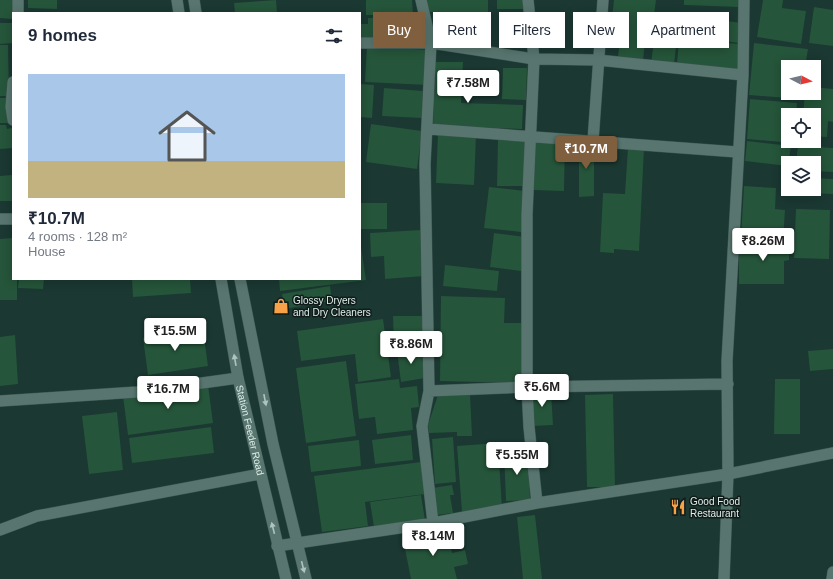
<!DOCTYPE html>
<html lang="en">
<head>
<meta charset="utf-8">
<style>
	:root { --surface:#fff; --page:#f6f6f7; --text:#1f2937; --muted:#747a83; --line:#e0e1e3; --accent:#805f3f }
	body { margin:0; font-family:Helvetica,sans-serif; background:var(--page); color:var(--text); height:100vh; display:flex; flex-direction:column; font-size:15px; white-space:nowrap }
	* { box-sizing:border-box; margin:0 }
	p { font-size:13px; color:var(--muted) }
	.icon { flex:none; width:22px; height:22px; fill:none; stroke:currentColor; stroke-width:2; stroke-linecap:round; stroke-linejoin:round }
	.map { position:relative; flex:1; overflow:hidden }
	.drawer { position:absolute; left:12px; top:12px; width:349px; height:268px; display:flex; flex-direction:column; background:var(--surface); border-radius:0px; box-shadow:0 2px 10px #0003 }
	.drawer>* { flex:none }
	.guide { position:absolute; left:373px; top:12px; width:380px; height:36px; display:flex; gap:8px }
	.needle { width:26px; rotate:97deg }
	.controls { position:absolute; left:781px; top:60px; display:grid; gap:8px }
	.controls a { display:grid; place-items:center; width:40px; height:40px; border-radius:0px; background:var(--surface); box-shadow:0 2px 10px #0003; font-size:20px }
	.price { position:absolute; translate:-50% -34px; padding:0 9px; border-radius:4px; background:#fff; color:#222; font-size:13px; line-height:26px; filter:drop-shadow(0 1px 2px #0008) }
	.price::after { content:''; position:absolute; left:50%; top:24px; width:12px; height:9px; margin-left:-6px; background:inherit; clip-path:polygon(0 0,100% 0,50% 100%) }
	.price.selected { background:var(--accent); color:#fff }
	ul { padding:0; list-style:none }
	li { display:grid; align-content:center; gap:8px; height:212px; padding:0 16px }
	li+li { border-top:1px solid var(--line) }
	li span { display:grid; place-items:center; height:124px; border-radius:0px; color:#555 }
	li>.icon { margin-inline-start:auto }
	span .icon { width:72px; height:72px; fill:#fffc; stroke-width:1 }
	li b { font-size:17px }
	h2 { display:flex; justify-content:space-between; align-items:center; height:48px; padding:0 16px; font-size:17px }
	.chip { padding:0 14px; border-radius:0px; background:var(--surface); box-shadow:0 2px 10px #0003; font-size:14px; line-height:36px }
	.chip.selected { background:var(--accent); color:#fff }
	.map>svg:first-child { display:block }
	.building { fill:#25553a }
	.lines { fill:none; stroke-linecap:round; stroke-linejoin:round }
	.minor-casing { stroke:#3b5550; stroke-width:12 }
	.tertiary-casing { stroke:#3b5550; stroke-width:12 }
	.minor { stroke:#58766f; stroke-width:11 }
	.tertiary { stroke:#58766f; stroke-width:11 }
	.oneway { fill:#afc4bf }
	.labels { text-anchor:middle; stroke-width:3; stroke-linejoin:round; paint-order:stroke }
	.poi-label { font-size:10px; fill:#deeeea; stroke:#101c1a; text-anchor:start }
	.street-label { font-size:10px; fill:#deeeea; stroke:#101c1a }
</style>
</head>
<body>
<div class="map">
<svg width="833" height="579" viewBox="0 0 833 579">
	<rect width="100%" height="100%" fill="#1b3832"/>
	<!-- building -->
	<path class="building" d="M0 0H13L12 19 0 18Z
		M28 0H57V9L28 8Z
		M276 0 277 13H235L234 3Z
		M366 0H412L413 15H366Z
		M426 0H488V12H426Z
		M497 0H523V9H497Z
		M614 0H656L651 37 647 38 646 32 643 60 618 57 621 27 611 26Z
		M684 0H739V7L684 5Z
		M763 0H783L782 8 806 11 801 44 757 37Z
		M814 7 833 10V46L809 43Z
		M660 12 741 23 739 43 657 32Z
		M368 18H421V40H360V24H368Z
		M0 23H12L13 43 0 44Z
		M655 34 677 36 674 65 651 63Z
		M679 39 739 44 737 69 677 64Z
		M754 43 808 49 805 67H788V93H801V99L749 95Z
		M0 45H8L9 96H0Z
		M367 46 429 50 428 85 365 82Z
		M435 62H463L461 103 523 105 522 129 433 126Z
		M503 68H527L526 100 502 99Z
		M360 84 374 85 372 118 360 117Z
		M814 87 833 89V122L828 121 827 137 814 136V115H803L805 93H814Z
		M384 88 423 91 422 118 382 116Z
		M0 98H9V123H0Z
		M750 99 797 103 796 115H788V141H794V143L747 139Z
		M371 124 422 131 417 169 366 162Z
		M0 125H6L7 129 12 128 13 148 0 149Z
		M438 133 476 135 474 185 436 183Z
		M498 138H526L525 186H497Z
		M534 140 565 141 564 191 532 190Z
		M747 141 791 146 788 166 745 161Z
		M579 143H594V196L579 197Z
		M798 146 833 148V172L814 171V163H796Z
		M628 147 644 148 639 251 614 249V253L600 252 603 193 625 194Z
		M12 175V201H0V176Z
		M781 177H788V189H814V178L833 179V194L781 192Z
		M744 186 776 188 775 209 785 210 783 240 741 238Z
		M489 187 525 191 521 232 484 228Z
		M360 203H387V229H360Z
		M796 209 830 210 829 259 794 258Z
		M421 230 424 276 385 279 384 256 371 257 370 233Z
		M494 233 525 237 521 271 490 267Z
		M13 238V279H17V300H0V239Z
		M360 240 366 280 280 291 279 279H360Z
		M739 242H789V260L784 261V284H739Z
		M445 265 499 271 497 291 443 286Z
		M19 279H44L43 289 18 288Z
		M132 279H190L191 293 133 297Z
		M330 286 332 301 284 309 282 294Z
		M441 296 505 298 504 323H523L522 383 440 381Z
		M393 316H425V346L394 347Z
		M383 319 391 377 358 382 355 354 301 361 297 331Z
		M203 330 208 366 148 375 143 338Z
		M15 335 18 384 0 386V337Z
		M421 348 425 378 401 382 397 351Z
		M833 349V369L810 371 808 351Z
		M346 361 356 436 306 443 296 368Z
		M399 379 400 388 417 386 419 407 411 408 413 430 377 434 375 417 359 419 355 384Z
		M775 379H800V434H774Z
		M208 385 213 423 128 435 123 396Z
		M551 391 553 425 532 426 530 392Z
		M470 394 472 436H457V432L429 433 428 425 438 395Z
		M613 394 615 487H587L585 395Z
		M117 412 123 470 89 474 82 416Z
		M211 427 214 453 132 463 129 438Z
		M411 435 413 460 375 464 372 440Z
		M453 437 456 482 435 484 432 439Z
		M359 440 361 466 311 472 308 446Z
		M498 443 502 509 462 512 457 446Z
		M528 451 530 500 506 501 504 452Z
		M421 462 425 494 365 502 368 526 322 532 314 476Z
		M452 485 454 495H450L453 513 436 515 432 488Z
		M421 495 425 520 374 527 370 502Z
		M535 515 542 579H523L517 517Z
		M447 530 452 553 465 550 468 564 454 567 457 579H411L403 539Z"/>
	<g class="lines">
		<defs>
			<path id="minor" d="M421 0 431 43 425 164 429 391 422 426 433 523
				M528 0 534 59 527 214V387L529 427 537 503
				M18 13V0
				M360 43H431L534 59 598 60 743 75
				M13 82 11 107 13 120
				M428 129 737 152
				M593 141 603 0
				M0 219H13
				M429 391 527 387 728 384
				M0 401 137 392 238 378
				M0 530 37 516 260 474
				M277 546 433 523 537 503 728 474 833 453
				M724 579 728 474 727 361 743 75 744 0
				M832 579 833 572"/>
			<g id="tertiary">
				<path d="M177 0 179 13"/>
				<path d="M194 0 196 13"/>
				<path id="s1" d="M221 279 238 378 286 579"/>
				<path d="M240 279 273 444 306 579"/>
			</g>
		</defs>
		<!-- minor casing -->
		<use href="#minor" class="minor-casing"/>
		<!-- tertiary casing -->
		<use href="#tertiary" class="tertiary-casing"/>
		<!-- minor -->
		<use href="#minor" class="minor"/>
		<!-- tertiary -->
		<use href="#tertiary" class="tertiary"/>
	</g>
	<!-- one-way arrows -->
	<defs><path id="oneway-solid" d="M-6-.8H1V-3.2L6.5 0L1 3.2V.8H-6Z"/></defs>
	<g class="oneway">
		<use href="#oneway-solid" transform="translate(235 360) rotate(-100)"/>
		<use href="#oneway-solid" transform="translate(265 400) rotate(79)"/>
		<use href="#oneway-solid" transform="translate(273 528) rotate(-104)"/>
		<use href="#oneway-solid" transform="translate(303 567) rotate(76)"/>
	</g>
	<!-- icons -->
	<defs>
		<symbol id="shop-bare" viewBox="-9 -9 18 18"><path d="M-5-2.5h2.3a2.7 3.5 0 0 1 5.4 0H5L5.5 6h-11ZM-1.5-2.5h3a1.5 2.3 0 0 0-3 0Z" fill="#f7a148" stroke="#101c1a" stroke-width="2.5" paint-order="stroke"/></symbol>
		<symbol id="restaurant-bare" viewBox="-9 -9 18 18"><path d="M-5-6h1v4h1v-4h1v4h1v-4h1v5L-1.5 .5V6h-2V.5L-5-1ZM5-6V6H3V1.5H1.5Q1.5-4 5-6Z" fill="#f7a148" stroke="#101c1a" stroke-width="2.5" paint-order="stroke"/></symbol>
	</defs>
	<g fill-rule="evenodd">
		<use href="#shop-bare" x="270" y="295" width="22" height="22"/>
		<use href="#restaurant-bare" x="667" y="496" width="22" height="22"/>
	</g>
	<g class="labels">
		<!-- poi labels -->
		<g class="poi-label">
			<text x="293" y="304">Glossy Dryers<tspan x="293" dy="12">and Dry Cleaners</tspan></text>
			<text x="690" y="505">Good Food<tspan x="690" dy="12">Restaurant</tspan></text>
		</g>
		<!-- street labels -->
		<g class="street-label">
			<text dy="4" stroke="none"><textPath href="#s1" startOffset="154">Station Feeder Road</textPath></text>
		</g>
	</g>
</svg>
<div class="controls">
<a><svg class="needle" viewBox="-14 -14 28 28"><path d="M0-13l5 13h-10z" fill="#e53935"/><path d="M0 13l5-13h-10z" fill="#747a83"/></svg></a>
<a><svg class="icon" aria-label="locate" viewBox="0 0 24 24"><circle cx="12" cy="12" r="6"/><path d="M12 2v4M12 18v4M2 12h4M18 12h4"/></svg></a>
<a><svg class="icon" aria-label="layers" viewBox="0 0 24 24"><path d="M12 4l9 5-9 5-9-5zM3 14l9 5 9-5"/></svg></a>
</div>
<b class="price" style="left:468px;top:104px">₹7.58M</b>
<b class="price selected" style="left:586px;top:170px">₹10.7M</b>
<b class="price" style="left:763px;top:262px">₹8.26M</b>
<b class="price" style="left:175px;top:352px">₹15.5M</b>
<b class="price" style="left:411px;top:365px">₹8.86M</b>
<b class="price" style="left:542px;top:408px">₹5.6M</b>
<b class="price" style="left:168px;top:410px">₹16.7M</b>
<b class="price" style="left:517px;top:476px">₹5.55M</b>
<b class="price" style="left:433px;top:557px">₹8.14M</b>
<div class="guide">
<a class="chip selected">Buy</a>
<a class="chip">Rent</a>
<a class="chip">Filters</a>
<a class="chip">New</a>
<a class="chip">Apartment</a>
</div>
<section class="drawer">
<h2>9 homes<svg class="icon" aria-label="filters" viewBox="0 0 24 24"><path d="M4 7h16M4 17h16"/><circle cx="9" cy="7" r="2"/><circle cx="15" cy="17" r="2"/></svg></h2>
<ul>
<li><span style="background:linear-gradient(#a9c7e8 70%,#c2b280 0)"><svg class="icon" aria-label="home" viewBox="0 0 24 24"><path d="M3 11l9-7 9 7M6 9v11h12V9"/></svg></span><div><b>₹10.7M</b><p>4 rooms · 128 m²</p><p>House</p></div></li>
</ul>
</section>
</div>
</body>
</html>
